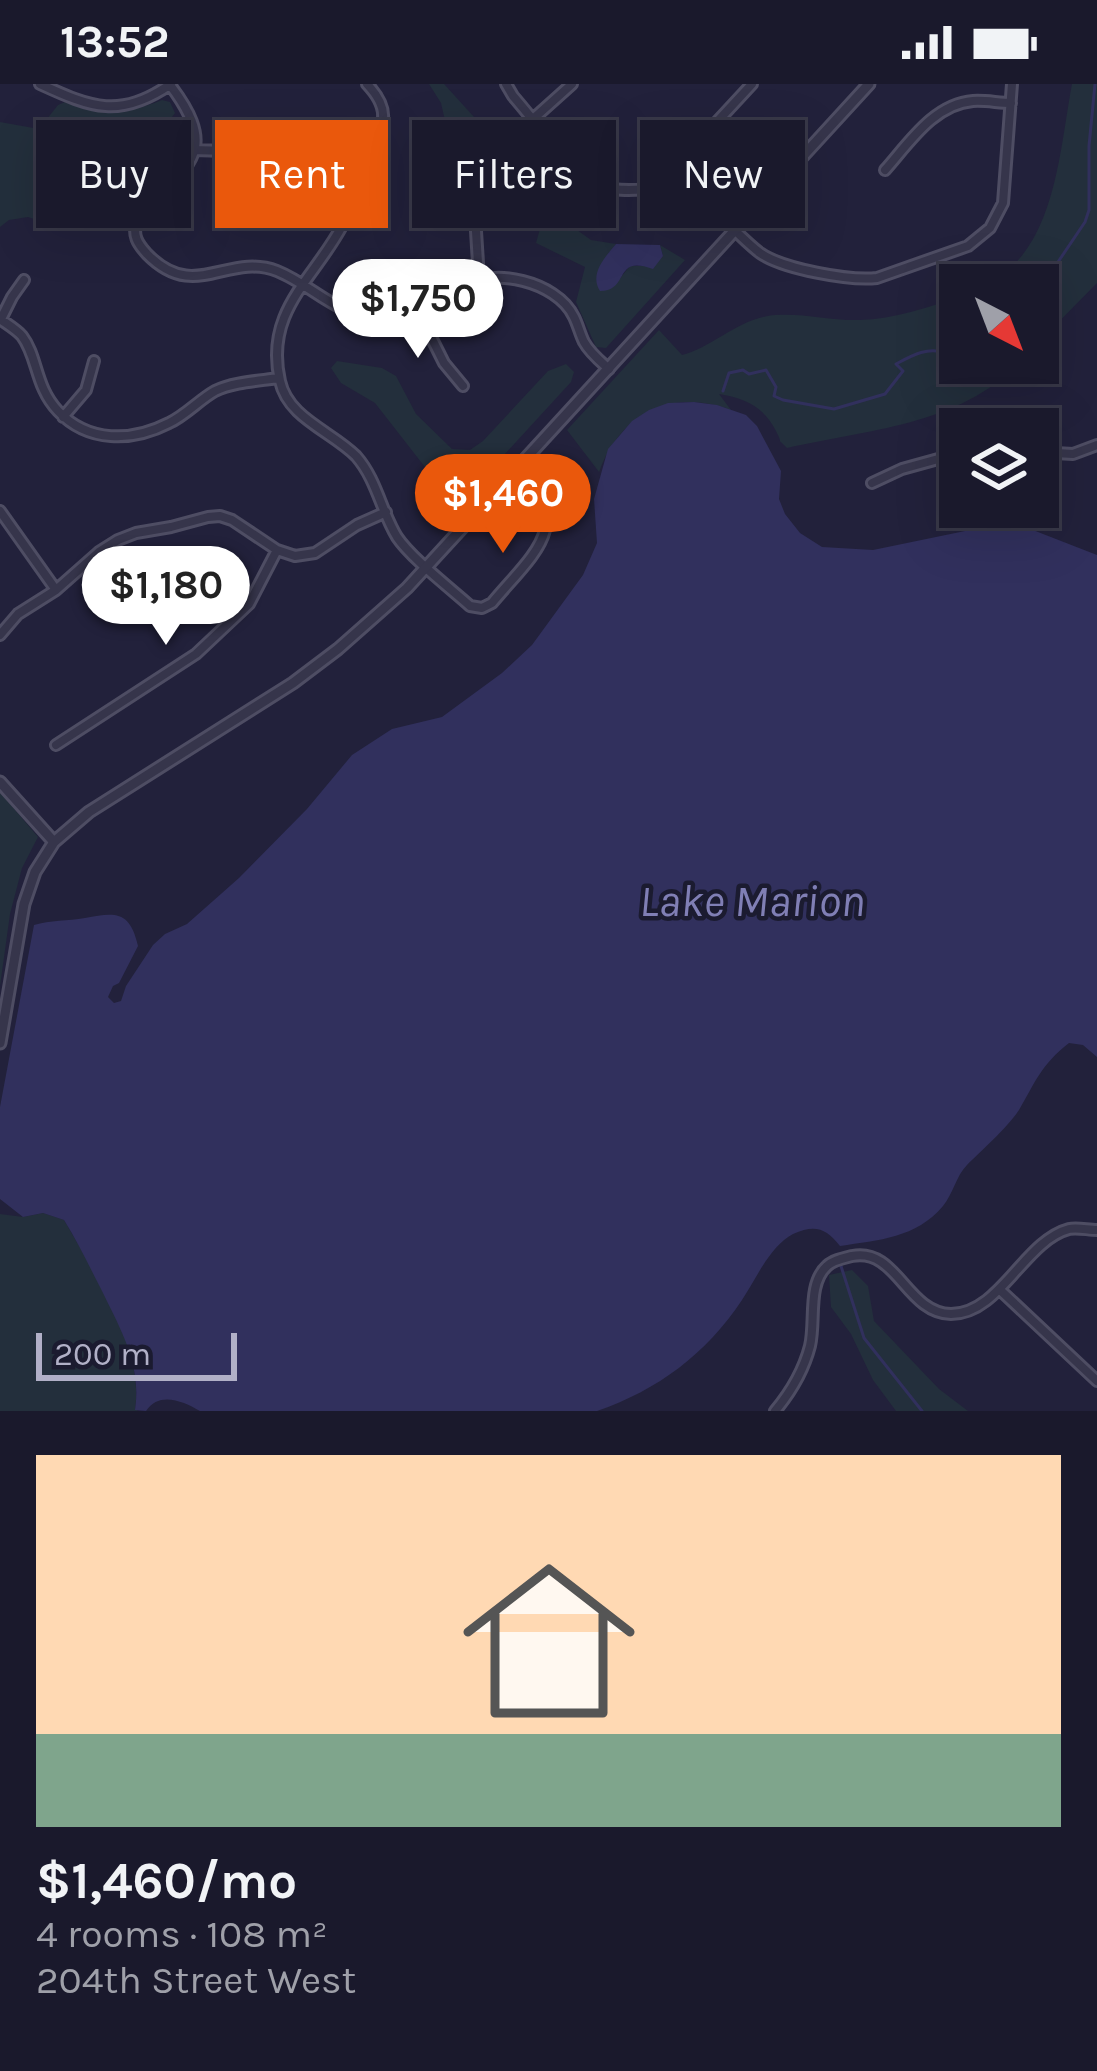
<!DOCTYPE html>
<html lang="en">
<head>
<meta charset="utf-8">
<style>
	:root { --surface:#1a192c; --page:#272638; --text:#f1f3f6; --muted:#9fa0a9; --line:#383848; --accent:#ea580c }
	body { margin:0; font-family:Karla,sans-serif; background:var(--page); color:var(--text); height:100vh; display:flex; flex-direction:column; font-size:45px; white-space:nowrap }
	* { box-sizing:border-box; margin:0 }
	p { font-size:39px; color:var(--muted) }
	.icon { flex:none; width:66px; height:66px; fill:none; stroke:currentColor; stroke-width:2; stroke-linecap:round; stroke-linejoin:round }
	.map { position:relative; height:1327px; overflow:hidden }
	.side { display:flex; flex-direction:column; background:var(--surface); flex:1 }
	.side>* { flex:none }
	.guide { position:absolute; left:36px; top:36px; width:1026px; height:108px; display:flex; gap:24px }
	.needle { width:78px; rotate:138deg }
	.controls { position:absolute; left:939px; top:180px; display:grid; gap:24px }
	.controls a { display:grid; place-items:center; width:120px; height:120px; border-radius:0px; background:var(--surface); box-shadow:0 12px 48px #0002,0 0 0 3px var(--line); font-size:60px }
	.scale { position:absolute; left:36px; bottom:30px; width:201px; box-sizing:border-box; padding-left:12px; border:6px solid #b1b0c7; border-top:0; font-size:33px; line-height:42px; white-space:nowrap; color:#b1b0c7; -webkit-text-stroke:9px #1b1b30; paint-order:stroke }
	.price { position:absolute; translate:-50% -102px; padding:0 27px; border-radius:42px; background:#fff; color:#222; font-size:39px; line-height:78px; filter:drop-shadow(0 3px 6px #0008) }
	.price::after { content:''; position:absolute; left:50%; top:72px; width:36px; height:27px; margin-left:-18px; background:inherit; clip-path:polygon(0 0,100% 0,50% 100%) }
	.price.active { background:var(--accent); color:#fff }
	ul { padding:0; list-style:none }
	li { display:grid; align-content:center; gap:24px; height:636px; padding:0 36px }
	li span { display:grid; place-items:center; height:372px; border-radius:0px; color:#555 }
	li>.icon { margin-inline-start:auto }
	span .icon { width:216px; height:216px; fill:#fffc; stroke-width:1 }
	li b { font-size:51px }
	.tag { padding:0 42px; border-radius:0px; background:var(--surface); box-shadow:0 12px 48px #0002,0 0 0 3px var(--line); font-size:42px; line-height:108px }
	.tag.active { background:var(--accent); color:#fff }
	.status { display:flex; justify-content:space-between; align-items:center; height:84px; padding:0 60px; background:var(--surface); direction:ltr }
	.status svg { height:33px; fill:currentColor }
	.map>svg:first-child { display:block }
	.green { fill:#232f3c }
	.water { fill:#31305d }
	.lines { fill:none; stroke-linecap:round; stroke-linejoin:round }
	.stream { stroke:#31305d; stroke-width:3 }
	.minor-casing { stroke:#4e4d63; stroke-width:14 }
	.tertiary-casing { stroke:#4e4d63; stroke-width:15 }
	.minor { stroke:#36354b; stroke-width:8 }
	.tertiary { stroke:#36354b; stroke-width:9 }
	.labels { text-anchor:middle; stroke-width:9; stroke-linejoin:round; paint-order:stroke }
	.water-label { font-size:45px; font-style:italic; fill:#807fb5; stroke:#1b1b30 }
</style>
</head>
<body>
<div class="status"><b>13:52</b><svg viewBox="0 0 49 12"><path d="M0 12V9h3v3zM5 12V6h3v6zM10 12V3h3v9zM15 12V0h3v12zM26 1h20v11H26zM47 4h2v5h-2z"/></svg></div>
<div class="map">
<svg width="1097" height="1327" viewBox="0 0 1097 1327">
	<rect width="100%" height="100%" fill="#22213b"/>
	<!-- green -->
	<path class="green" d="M429 0H444L577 146 591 156 616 160 600 182 616 199 630 182H645L663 172 660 161 685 176 606 264 596 263 576 218 585 183 536 159 543 134 517 106 488 81 451 63 441 19Z
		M1072 0H1097V199L1038 259V201H985C1056 168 1059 68 1072 0Z
		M162 16 170 18 175 29 156 55 106 87 70 138 56 142 28 133 9 136 0 143V38L39 45 58 21 65 18C99 32 127 30 162 16Z
		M960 213V279H1019C960 341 867 346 787 364 774 351 785 364 776 347 764 323 745 314 719 310L731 326C670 304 621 329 599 388L567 346 659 246 682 271C715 262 740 233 776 231 804 229 832 237 860 236 894 235 928 223 960 213Z
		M337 277 382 284 396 292 416 330 452 365 470 366 483 357 548 287 566 280 574 288 571 298 459 420 453 419 375 319 341 299 331 284Z
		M0 708 38 753 22 784 10 830 0 902Z
		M43 1129 64 1136C93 1186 145 1267 135 1325L138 1327H0V1130L23 1133Z
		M852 1186 868 1202 874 1237 939 1305 968 1327H896L873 1296 851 1250 831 1223 829 1191Z"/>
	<!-- water -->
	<path class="water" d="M616 160 660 161 663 172 653 185C613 170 630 207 600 207 589 190 605 173 616 160Z
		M694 318 717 321 746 331 757 342 781 387 779 415 785 430 800 449 822 463 873 466 999 440 1020 441 1097 471V973L1083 961 1069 959C1041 981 1036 997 1019 1026 1008 1043 981 1067 967 1081 956 1092 953 1110 943 1122 916 1154 879 1156 840 1162 826 1144 815 1140 793 1150 770 1162 756 1195 742 1216 706 1270 658 1306 597 1327H200C183 1317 159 1307 146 1327L135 1326C142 1281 120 1244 101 1205 89 1182 78 1158 64 1136L43 1129 23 1133 0 1115V1023L34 841C50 836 68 837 85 834 116 828 130 827 138 862L119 899 113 902 108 913 114 919 121 917 126 902 153 861 165 850 187 840 239 794 307 725 352 671 392 645 442 633 502 589 532 561 583 491 597 459 594 415 608 365 632 337 649 326 668 319Z"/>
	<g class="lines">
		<!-- stream -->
		<path class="stream" d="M1031 201 1058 178 1085 138 1089 126V62L1095 0
			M723 307 729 289 743 286 749 290 766 286 776 303 774 312 783 316 834 325 885 310 903 287 896 280C911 272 928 262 945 269L960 261
			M840 1179 864 1254 922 1327"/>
		<defs>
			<path id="minor" d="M40 0C92 24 120 35 171 0
				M367 0C399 34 376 48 361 80 352 100 353 122 342 142 314 195 264 227 280 297 288 334 331 347 356 372 377 396 381 427 397 453 411 474 450 504 470 522L482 524 492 519C531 472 577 440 519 385
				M506 0 513 12C534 36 563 76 588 95 619 117 654 97 687 110 716 122 735 150 760 169 783 185 849 197 877 194L968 162 990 144 1003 119 1012 0
				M170 1C226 74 179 84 136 138 133 152 137 159 147 170 195 219 227 168 277 187 317 203 345 242 393 232 442 222 465 182 523 197 543 202 565 214 574 233 578 241 580 250 584 258 590 269 600 277 609 285
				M533 35 572 0
				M194 66 226 67 256 63
				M885 86C909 59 934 20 973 17 985 16 999 19 1011 19
				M677 107 690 67 752 0
				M475 131 479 195
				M417 225 444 279 463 302
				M0 235C7 240 17 246 22 252 38 273 35 303 58 327 88 359 132 358 169 339 186 331 199 316 215 307 233 298 259 297 279 294
				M1 235 12 213 24 196
				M63 333 86 306 94 277
				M1038 368 1073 370 1097 361
				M872 399 902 385 960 369
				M0 427 56 506
				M0 551 18 530 56 506 99 468 118 456 136 449 171 443 208 433 220 432 232 436 277 466 295 472 315 469 357 441 386 428
				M56 661 196 570 249 520 277 466
				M999 1205 1097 1297
				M775 1327C790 1309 804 1285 810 1262 816 1237 807 1200 827 1182 833 1176 844 1174 852 1172 897 1163 906 1229 951 1230 1000 1230 1024 1157 1069 1145 1077 1143 1088 1146 1097 1146"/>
			<path id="tertiary" d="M0 698 54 758
				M0 959 24 820 35 788 54 758 89 728 293 599 338 565 407 504 869 0"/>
		</defs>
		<!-- minor casing -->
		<use href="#minor" class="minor-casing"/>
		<!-- tertiary casing -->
		<use href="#tertiary" class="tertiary-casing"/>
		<!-- minor -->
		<use href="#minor" class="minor"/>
		<!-- tertiary -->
		<use href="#tertiary" class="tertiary"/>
	</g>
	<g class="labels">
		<!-- water labels -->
		<g class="water-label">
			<text x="752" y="832">Lake Marion</text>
		</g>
	</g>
</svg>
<div class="controls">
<a><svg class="needle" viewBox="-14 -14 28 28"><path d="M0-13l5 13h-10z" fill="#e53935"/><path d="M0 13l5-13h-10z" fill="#9fa0a9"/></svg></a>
<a><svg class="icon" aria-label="layers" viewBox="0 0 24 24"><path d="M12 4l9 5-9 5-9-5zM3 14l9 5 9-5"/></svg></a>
</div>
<div class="scale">200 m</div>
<b class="price" style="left:418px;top:277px">$1,750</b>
<b class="price active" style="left:503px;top:472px">$1,460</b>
<b class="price" style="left:166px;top:564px">$1,180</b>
<div class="guide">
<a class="tag">Buy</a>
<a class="tag active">Rent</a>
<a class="tag">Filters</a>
<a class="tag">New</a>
</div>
</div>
<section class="side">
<ul>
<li><span style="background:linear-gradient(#ffd9b3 75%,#7fa58c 0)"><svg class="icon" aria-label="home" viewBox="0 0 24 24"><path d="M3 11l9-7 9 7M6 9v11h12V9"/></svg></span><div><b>$1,460/mo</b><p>4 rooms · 108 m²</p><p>204th Street West</p></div></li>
</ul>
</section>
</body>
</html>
